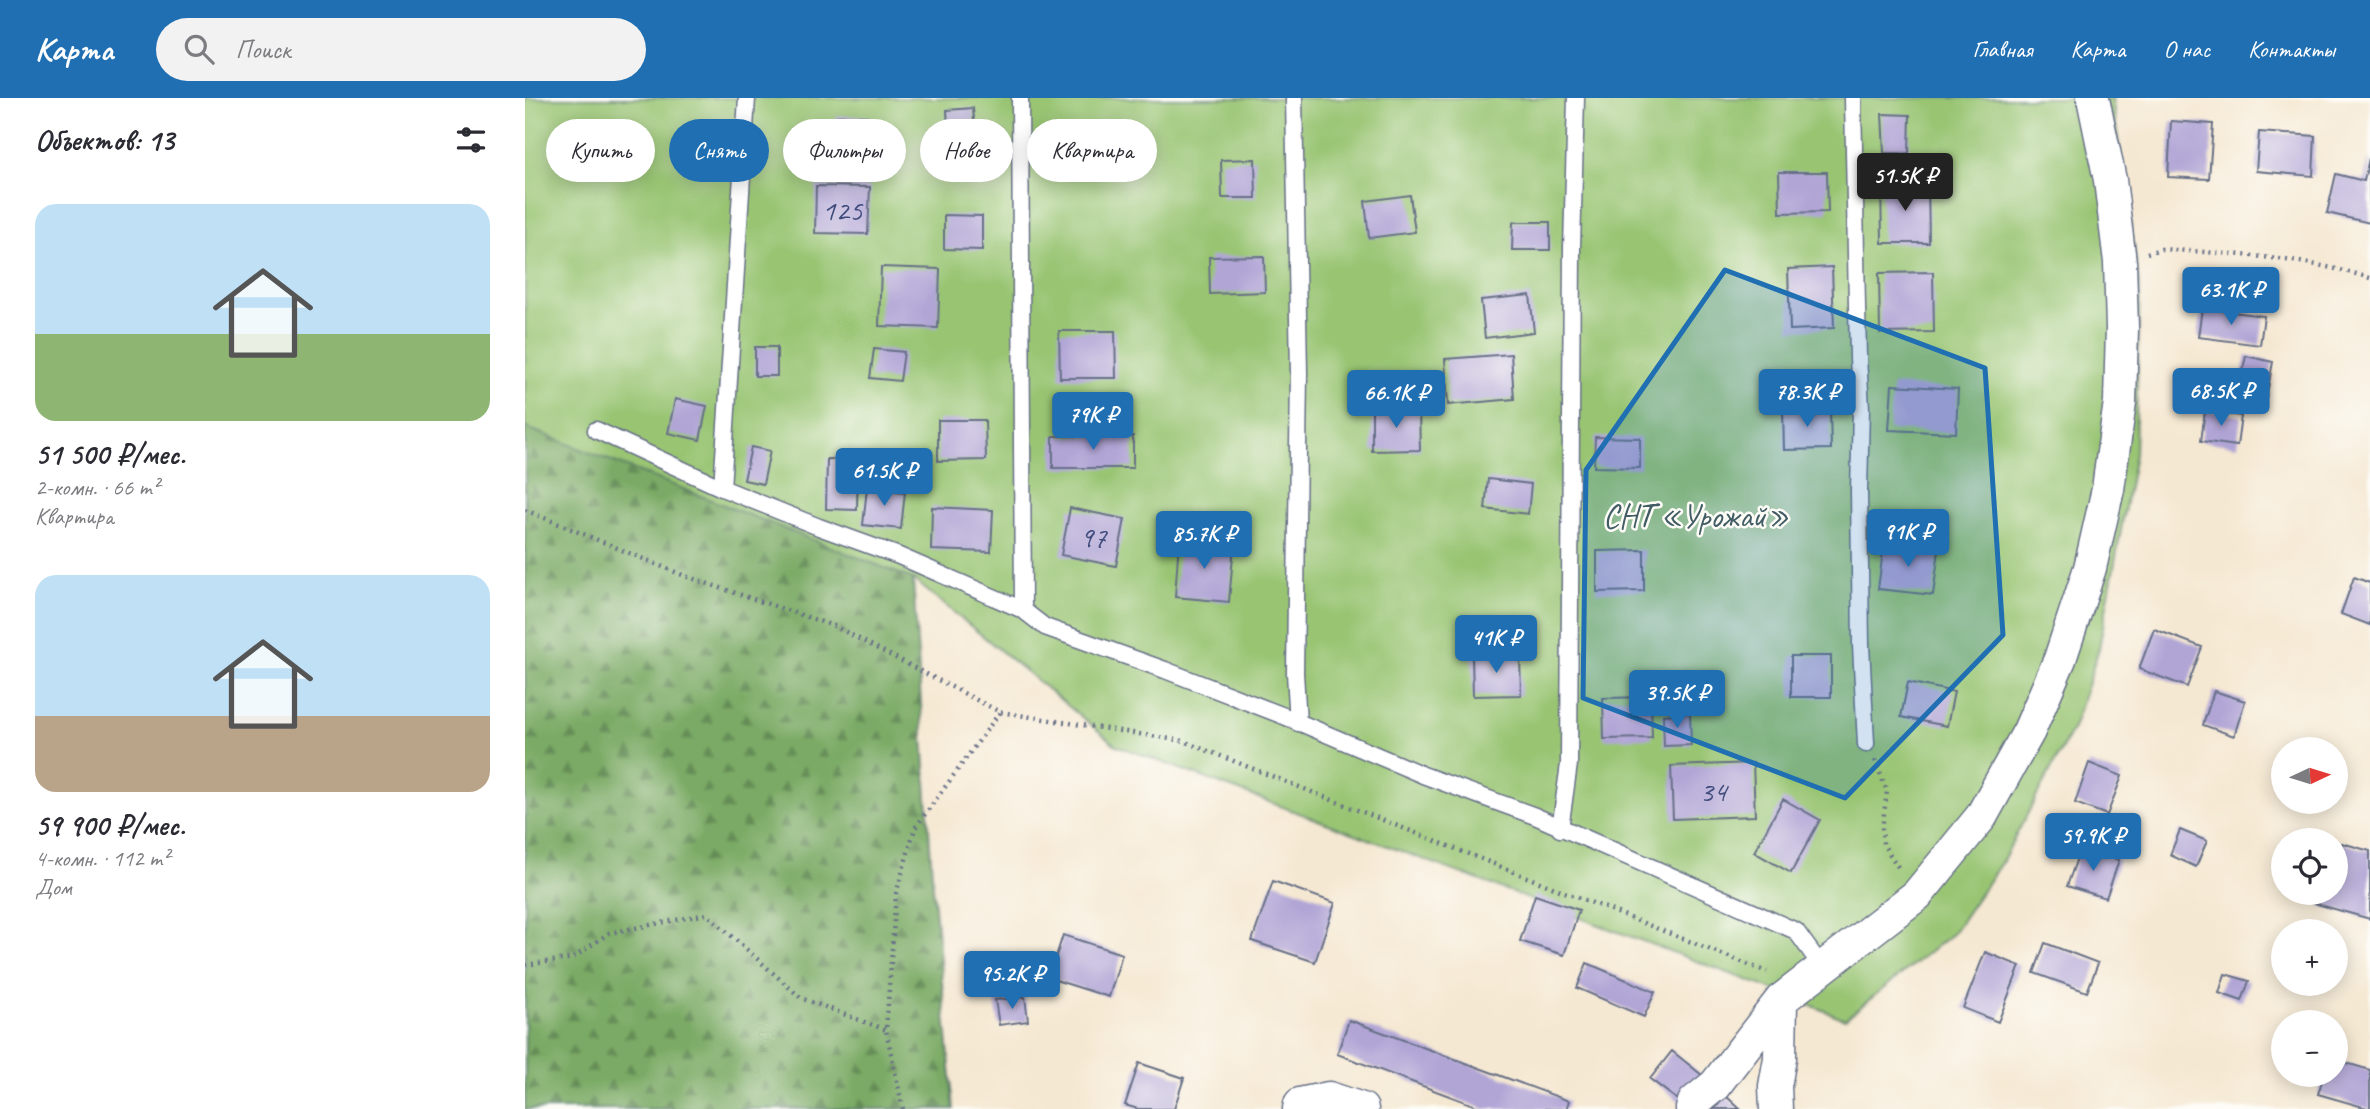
<!DOCTYPE html>
<html lang="ru">
<head>
<meta charset="utf-8">
<style>
	:root { --surface:#fff; --page:#f2f2f3; --text:#2b2b33; --muted:#7c7c81; --accent:#1f6fb2 }
	body { margin:0; font-family:Caveat,sans-serif; background:var(--page); color:var(--text); height:100vh; display:flex; flex-direction:column; font-size:26px; white-space:nowrap }
	* { box-sizing:border-box; margin:0 }
	p { font-size:23px; color:var(--muted) }
	.icon { flex:none; width:38px; height:38px; fill:none; stroke:currentColor; stroke-width:2; stroke-linecap:round; stroke-linejoin:round }
	.map { position:relative; flex:1; overflow:hidden }
	.panel { display:flex; flex-direction:column; background:var(--surface); width:525px }
	.panel>* { flex:none }
	.hud { position:absolute; left:21px; top:21px; width:665px; height:63px; display:flex; gap:14px }
	.needle { width:46px; rotate:86deg }
	.fabs { position:absolute; left:1746px; top:639px; display:grid; gap:14px }
	.fabs a { display:grid; place-items:center; width:77px; height:77px; border-radius:50%; background:var(--surface); box-shadow:0 4px 18px #0003; font-size:35px }
	.price { position:absolute; translate:-50% -60px; padding:0 16px; border-radius:7px; background:var(--accent); color:#fff; font-size:23px; line-height:46px; filter:drop-shadow(0 2px 4px #0008) }
	.price::after { content:''; position:absolute; left:50%; top:42px; width:21px; height:16px; margin-left:-10px; background:inherit; clip-path:polygon(0 0,100% 0,50% 100%) }
	.price.active { background:#222; color:#fff }
	ul { padding:0; list-style:none }
	li { display:grid; align-content:center; gap:14px; height:371px; padding:0 35px }
	li span { display:grid; place-items:center; height:217px; border-radius:21px; color:#555 }
	li>.icon { margin-inline-start:auto }
	span .icon { width:126px; height:126px; fill:#fffc; stroke-width:1 }
	li b { font-size:30px }
	h2 { display:flex; justify-content:space-between; align-items:center; height:84px; padding:0 35px; font-size:30px }
	.chip { padding:0 24px; border-radius:32px; background:var(--surface); box-shadow:0 4px 18px #0003; font-size:24px; line-height:63px }
	.chip.active { background:var(--accent); color:#fff }
	header { display:flex; align-items:center; gap:42px; box-sizing:border-box; height:98px; padding:0 35px; background:var(--accent); color:#fff }
	header strong { font-size:33px }
	nav { display:flex; gap:38px; margin-inline-start:auto; font-size:24px }
	.search { width:490px; height:63px; background:var(--page); display:flex; align-items:center; gap:18px; box-sizing:border-box; padding:0 24px; border-radius:38px; color:var(--muted); font-size:26px }
	main { display:flex; flex:1; min-height:0 }
	.map>svg:first-child { display:block }
	.forest { fill:url(#forest-firs); stroke:#4a6c62; stroke-width:2 }
	.garden { fill:#99c573; stroke:#5a7a68; stroke-width:2 }
	.building { fill:#b1a5d6 }
	.lines { fill:none; stroke-linecap:round; stroke-linejoin:round }
	.service-casing { stroke:#677087; stroke-width:19 }
	.minor-casing { stroke:#677087; stroke-width:35 }
	.path { stroke:#677087; stroke-width:4.5; stroke-dasharray:2 5; stroke-linecap:butt }
	.service { stroke:#fff; stroke-width:16 }
	.minor { stroke:#fff; stroke-width:32 }
	.marked { fill:#1f6fb2; fill-opacity:0.2; stroke:#1f6fb2; stroke-width:5; stroke-linejoin:round }
	.labels { text-anchor:middle; stroke-width:5; stroke-linejoin:round; paint-order:stroke }
	.number-label { font-size:30px; fill:#404c7c }
	.park-label { font-size:33px; fill:#415c64; stroke:#fdfcf7 }
</style>
</head>
<body>
<header>
<strong>Карта</strong>
<div class="search"><svg class="icon" aria-label="search" viewBox="0 0 24 24"><circle cx="10" cy="10" r="6"/><path d="M15 15l6 6"/></svg>Поиск</div>
<nav><a>Главная</a><a>Карта</a><a>О нас</a><a>Контакты</a></nav>
</header>
<main>
<section class="panel">
<h2>Объектов: 13<svg class="icon" aria-label="filters" viewBox="0 0 24 24"><path d="M4 7h16M4 17h16"/><circle cx="9" cy="7" r="2"/><circle cx="15" cy="17" r="2"/></svg></h2>
<ul>
<li><span style="background:linear-gradient(#bfe0f5 60%,#8fb573 0)"><svg class="icon" aria-label="home" viewBox="0 0 24 24"><path d="M3 11l9-7 9 7M6 9v11h12V9"/></svg></span><div><b>51 500 ₽/мес.</b><p>2-комн. · 66 m²</p><p>Квартира</p></div></li>
<li><span style="background:linear-gradient(#bfe0f5 65%,#b9a48a 0)"><svg class="icon" aria-label="home" viewBox="0 0 24 24"><path d="M3 11l9-7 9 7M6 9v11h12V9"/></svg></span><div><b>59 900 ₽/мес.</b><p>4-комн. · 112 m²</p><p>Дом</p></div></li>
</ul>
</section>
<div class="map">
<svg width="1845" height="1011" viewBox="0 0 1845 1011">
	<defs>
		<pattern id="forest-firs" width="22" height="20" patternUnits="userSpaceOnUse" patternTransform="scale(1.75)"><rect width="22" height="20" fill="#7aaa65"/><path d="M5 1l3.5 6h-7zM16 11l3.5 6h-7z" fill="#638b56"/></pattern>
	</defs>
	<rect width="100%" height="100%" fill="#fdfcf7"/>
	<filter id="ink" filterUnits="userSpaceOnUse"><feTurbulence type="fractalNoise" baseFrequency=".0143" numOctaves="2"/><feDisplacementMap in="SourceGraphic" scale="14" xChannelSelector="R" yChannelSelector="G"/><feConvolveMatrix kernelMatrix="1 2 1 2 8 2 1 2 1" color-interpolation-filters="sRGB"/></filter>
	<filter id="wash" filterUnits="userSpaceOnUse"><feTurbulence type="fractalNoise" baseFrequency=".00686" numOctaves="4" result="noise"/><feDisplacementMap in="SourceGraphic" scale="28" xChannelSelector="R" yChannelSelector="G"/><feGaussianBlur stdDeviation="1.57" result="paint"/><feColorMatrix in="noise" values="0 0 0 0 0 0 0 0 0 0 0 0 0 0 0 0 0 1.4 0 .05"/><feComposite in="paint" operator="in"/></filter>
	<g filter="url(#wash)">
		<rect width="100%" height="100%" fill="#f5e8d2"/>
		<!-- forest -->
		<path class="forest" d="M0 329 388 481 407 777 429 1011H0Z"/>
		<!-- garden -->
		<path class="garden" d="M0 0H1587L1615 192 1610 356 1574 550 1549 628 1478 762 1428 835 1320 921 1233 886 591 647 388 481 0 329Z"/>
		<g id="blocks">
			<!-- building -->
			<path class="building" d="M448 10 451 45 424 47 422 12Z
				M1357 16 1385 17 1384 55H1359Z
				M312 18H342L343 53 313 54Z
				M1646 23 1688 26 1684 81 1643 79Z
				M1734 34 1790 38 1788 78 1731 73Z
				M1844 60 1845 125 1802 115 1811 76 1839 83Z
				M730 61 731 100H697L696 62Z
				M1254 74H1302L1303 114 1255 115Z
				M1403 84 1404 145H1357L1356 85Z
				M291 88 345 89 343 136 290 135Z
				M885 97 890 134 844 140 840 103Z
				M419 117 457 118V152L419 151Z
				M988 124H1025V152H987Z
				M739 158 740 194 685 196 684 159Z
				M356 169 415 171 413 230 354 228Z
				M1307 169 1309 230 1265 232 1263 171Z
				M1408 174 1409 234 1355 235 1354 175Z
				M1005 197 1009 234 960 240 956 202Z
				M1677 210 1739 218 1735 247 1673 239Z
				M534 233H590L591 280H535Z
				M230 249H252V278H230Z
				M349 251 379 254 375 283 345 280Z
				M986 256 989 301 923 307 920 261Z
				M1721 258 1748 264 1741 301 1713 295Z
				M1367 287 1433 291 1431 335 1364 332Z
				M150 301 182 308 175 342 143 335Z
				M894 311 895 352 847 353V312Z
				M1258 311H1305L1306 351 1259 352Z
				M1680 313 1716 318 1712 348 1676 343Z
				M413 322H460L461 362 413 363Z
				M528 338H608V370H528Z
				M1070 339 1115 340V370L1069 369Z
				M226 349 245 353 238 386 219 382Z
				M302 361 333 362 332 412 301 411Z
				M963 381 1006 386 1003 416 960 411Z
				M342 390 380 394 376 431 338 427Z
				M407 409 468 412 466 454 406 452Z
				M545 410 600 421 591 468 536 457Z
				M654 442 709 446 704 504 650 499Z
				M1359 445 1414 452 1408 497 1353 491Z
				M1119 452V493L1072 494V453Z
				M1829 479 1845 485V527L1816 516Z
				M1629 531 1677 549 1662 589 1614 571Z
				M947 557H995L996 597 948 598Z
				M1266 558H1306V599H1266Z
				M1383 584 1429 594 1422 628 1376 619Z
				M1689 593 1720 603 1709 638 1678 627Z
				M1126 599 1127 640 1079 641 1078 600Z
				M1165 615 1166 647 1139 648 1138 617Z
				M1228 665 1230 718 1148 721 1146 668Z
				M1564 665 1597 678 1582 717 1550 705Z
				M1258 701 1295 722 1266 775 1229 754Z
				M1655 732 1682 743 1671 769 1645 757Z
				M1817 745 1845 753V821L1781 803 1783 794H1811V766Z
				M1556 749 1594 762 1581 800 1542 788Z
				M748 783 810 805 790 864 727 843Z
				M1010 797 1054 812 1039 857 995 843Z
				M538 837 597 856 584 899 524 880Z
				M1520 845 1573 865 1562 894 1509 875Z
				M1460 854 1495 868 1473 924 1438 910Z
				M1062 865 1130 894 1119 919 1052 890Z
				M1700 876 1724 883 1717 903 1694 895Z
				M500 899 503 923 474 927 470 902Z
				M824 922 1044 1003 1041 1011H959L812 956Z
				M1147 953 1178 978 1157 1005 1125 981Z
				M1811 962 1845 972V1011L1793 996 1799 976H1811Z
				M614 965 659 980 649 1011H613L600 1007Z
				M1201 998 1215 1011H1189Z"/>
		</g>
	</g>
	<g filter="url(#ink)">
		<use href="#blocks" fill-opacity="0" stroke="#677087" stroke-width="2"/>
		<g class="lines">
			<defs>
				<path id="service" d="M222 0 197 390 294 429 374 458 498 512 520 529 640 572 759 618 898 677 1010 718 1271 833 1297 869
					M495 0 498 512
					M769 0 774 275 770 575 773 625
					M1328 0 1333 260 1336 311 1334 393 1336 547 1341 646
					M71 332 197 390
					M1035 731 1044 666 1047 150 1051 0"/>
				<path id="minor" d="M774 1011 775 1006 804 1000 837 1011
					M1167 1011 1169 1004 1190 987 1256 902 1392 797 1456 719 1504 633 1535 561 1565 470 1583 391 1595 304 1597 230 1595 164 1585 82 1568 0
					M1251 1011 1250 988 1255 960 1256 902"/>
			</defs>
			<!-- service casing -->
			<use href="#service" class="service-casing"/>
			<!-- minor casing -->
			<use href="#minor" class="minor-casing"/>
			<!-- path -->
			<path class="path" d="M1622 155 1636 151C1707 156 1777 159 1845 180
				M0 412 160 478 309 528 475 614 658 643 1242 874
				M1350 662 1362 693 1357 731 1358 746 1375 772
				M0 867 48 860 84 835 182 816 276 900 361 932
				M378 1011 361 932 371 796 390 730 475 614"/>
			<!-- service -->
			<use href="#service" class="service"/>
			<!-- minor -->
			<use href="#minor" class="minor"/>
		</g>
	</g>
	<!-- marked area -->
	<path class="marked" d="M1200 172 1460 270 1478 537 1320 700 1058 600 1061 372Z"/>
	<g class="labels">
		<!-- number labels -->
		<g class="number-label">
			<text x="317" y="122">125</text>
			<text x="568" y="449">97</text>
			<text x="1188" y="703">34</text>
		</g>
		<!-- park labels -->
		<g class="park-label">
			<text x="1171" y="429">СНТ «Урожай»</text>
		</g>
	</g>
</svg>
<div class="fabs">
<a><svg class="needle" viewBox="-14 -14 28 28"><path d="M0-13l5 13h-10z" fill="#e53935"/><path d="M0 13l5-13h-10z" fill="#7c7c81"/></svg></a>
<a><svg class="icon" aria-label="locate" viewBox="0 0 24 24"><circle cx="12" cy="12" r="6"/><path d="M12 2v4M12 18v4M2 12h4M18 12h4"/></svg></a>
<a>+</a>
<a>−</a>
</div>
<b class="price active" style="left:1380px;top:115px">51.5K ₽</b>
<b class="price" style="left:1706px;top:229px">63.1K ₽</b>
<b class="price" style="left:1696px;top:330px">68.5K ₽</b>
<b class="price" style="left:1282px;top:331px">78.3K ₽</b>
<b class="price" style="left:871px;top:332px">66.1K ₽</b>
<b class="price" style="left:568px;top:354px">79K ₽</b>
<b class="price" style="left:359px;top:410px">61.5K ₽</b>
<b class="price" style="left:1383px;top:471px">91K ₽</b>
<b class="price" style="left:679px;top:473px">85.7K ₽</b>
<b class="price" style="left:971px;top:577px">41K ₽</b>
<b class="price" style="left:1152px;top:632px">39.5K ₽</b>
<b class="price" style="left:1568px;top:775px">59.9K ₽</b>
<b class="price" style="left:487px;top:913px">95.2K ₽</b>
<div class="hud">
<a class="chip">Купить</a>
<a class="chip active">Снять</a>
<a class="chip">Фильтры</a>
<a class="chip">Новое</a>
<a class="chip">Квартира</a>
</div>
</div>
</main>
</body>
</html>
